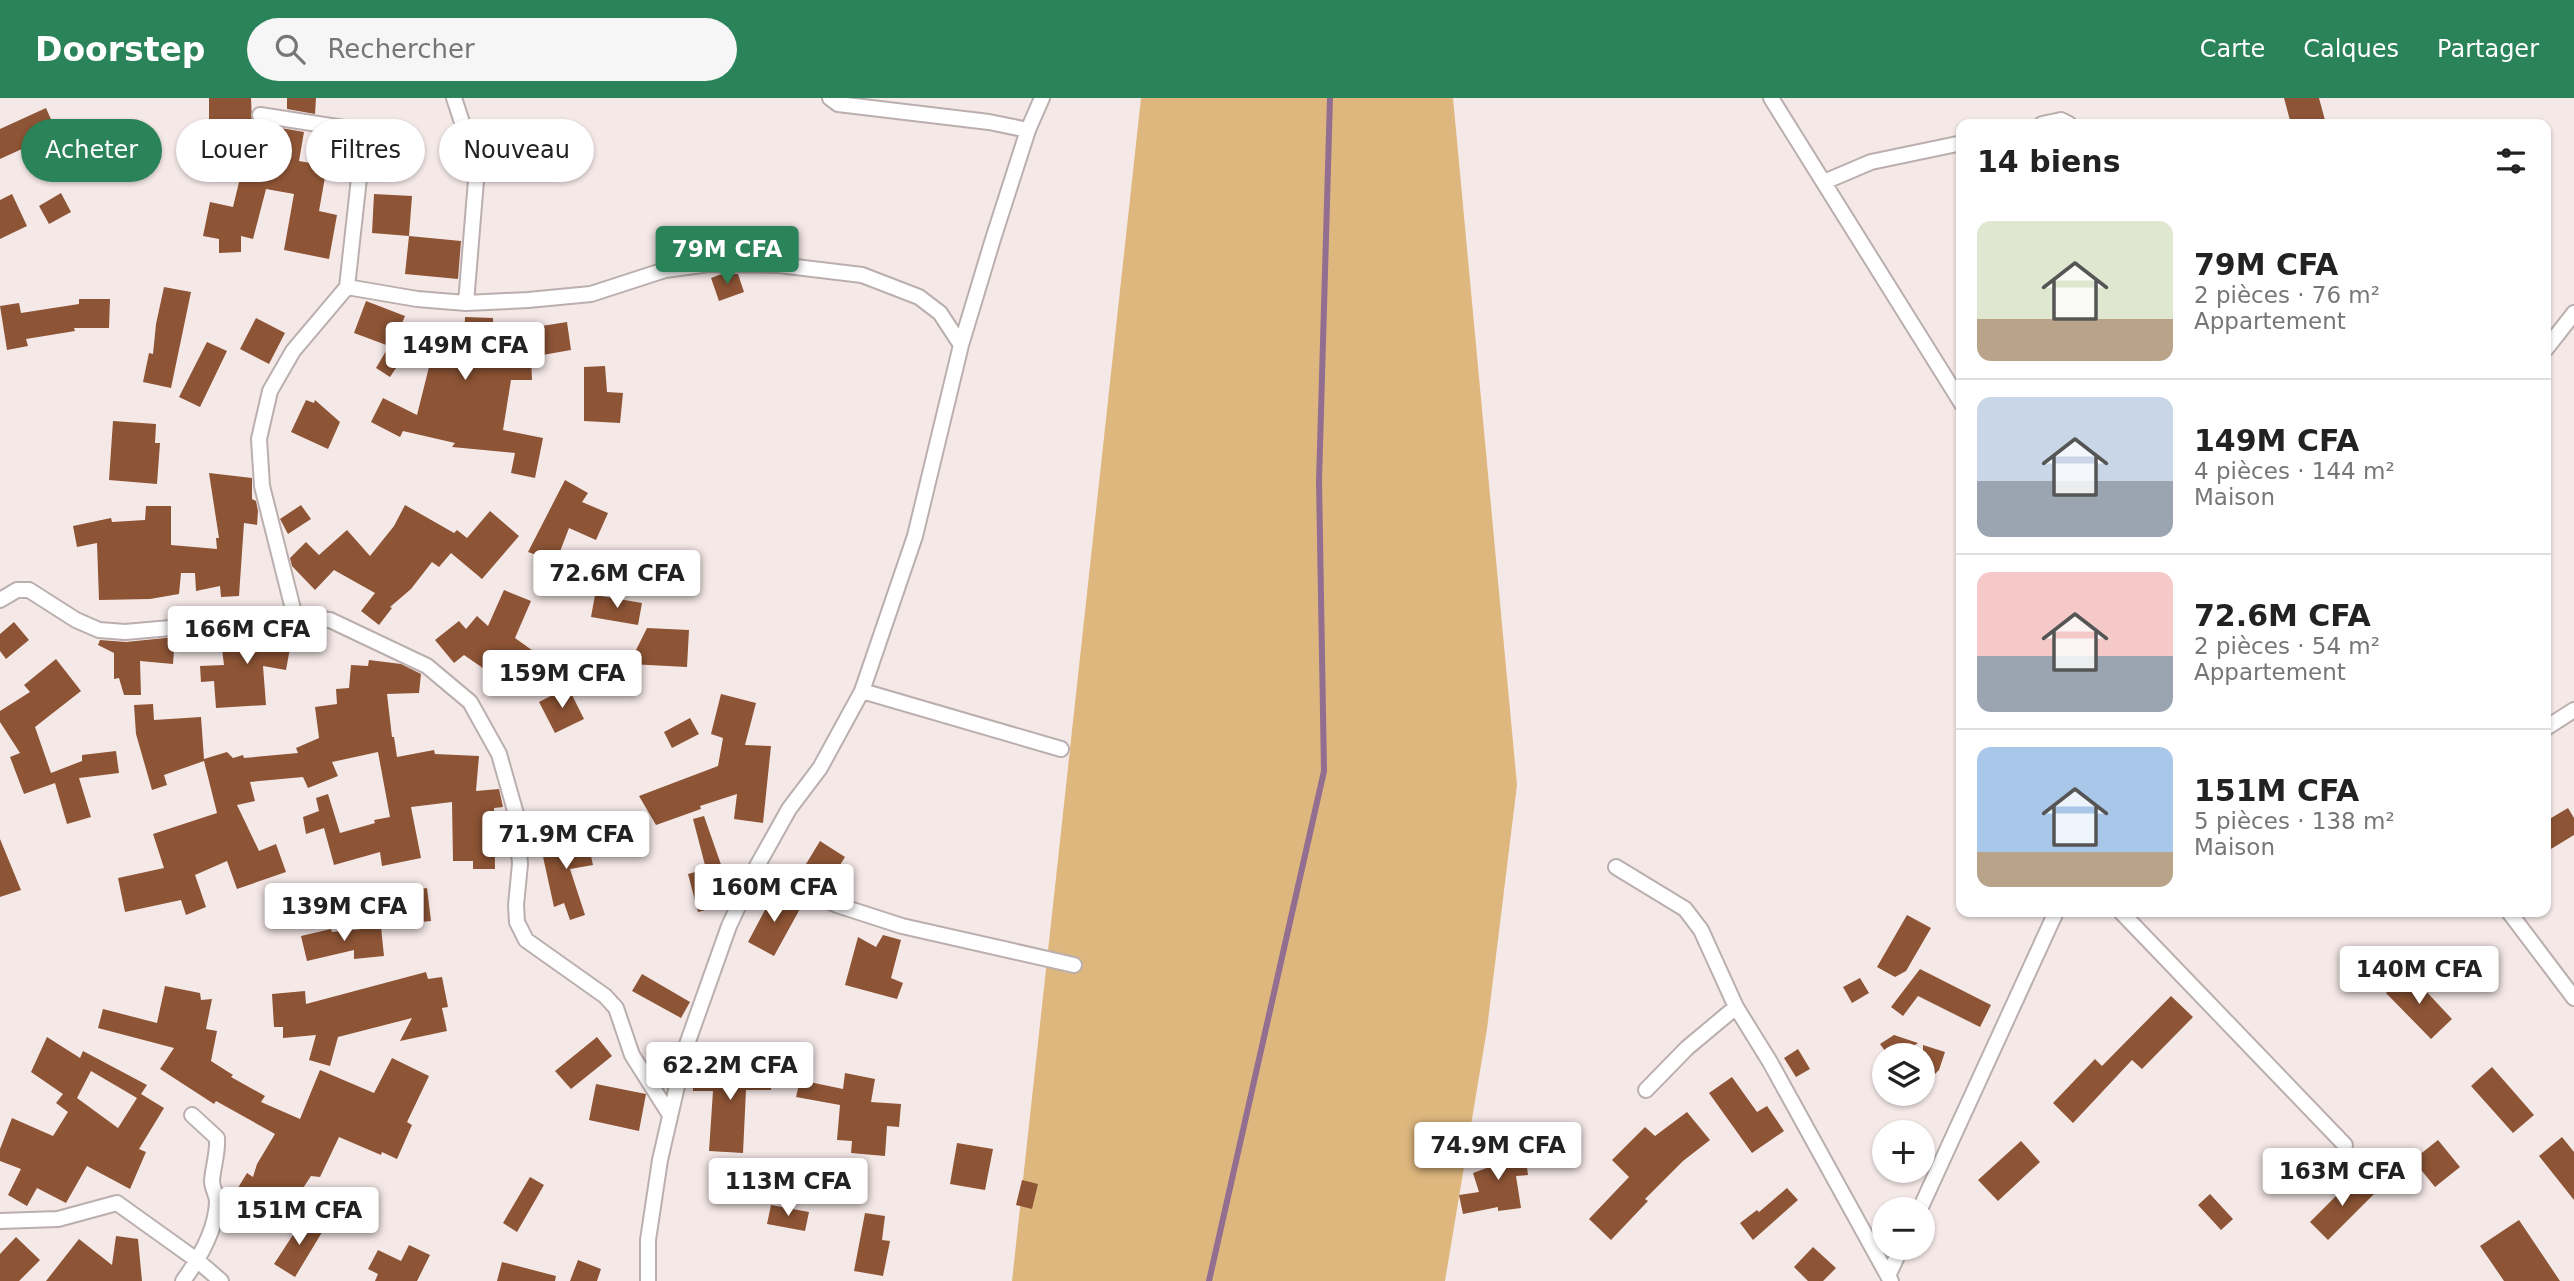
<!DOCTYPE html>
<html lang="fr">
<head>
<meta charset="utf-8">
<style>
	:root { --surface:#fff; --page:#f6f6f6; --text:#222; --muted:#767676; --line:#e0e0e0; --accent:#2a8359 }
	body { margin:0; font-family:"DejaVu Sans",sans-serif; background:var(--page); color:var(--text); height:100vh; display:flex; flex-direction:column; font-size:26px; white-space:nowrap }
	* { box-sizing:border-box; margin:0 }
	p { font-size:23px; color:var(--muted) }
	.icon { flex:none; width:38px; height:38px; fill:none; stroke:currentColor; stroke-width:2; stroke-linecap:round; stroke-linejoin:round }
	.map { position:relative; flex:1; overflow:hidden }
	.panel { position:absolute; left:1956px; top:21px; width:595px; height:798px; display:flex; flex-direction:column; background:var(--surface); border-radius:14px; box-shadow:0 2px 5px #0004 }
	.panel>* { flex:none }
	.hud { position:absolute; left:21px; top:21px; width:665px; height:63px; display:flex; gap:14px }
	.controls { position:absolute; left:1872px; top:945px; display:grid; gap:14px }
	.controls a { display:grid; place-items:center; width:63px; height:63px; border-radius:50%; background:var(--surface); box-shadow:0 2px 5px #0004; font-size:35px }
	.price { position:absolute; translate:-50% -60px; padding:0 16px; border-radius:7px; background:#fff; color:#222; font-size:23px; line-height:46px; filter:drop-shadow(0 2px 4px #0008) }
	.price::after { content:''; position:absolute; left:50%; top:42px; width:21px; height:16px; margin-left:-10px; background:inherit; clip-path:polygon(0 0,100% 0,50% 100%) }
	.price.selected { background:var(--accent); color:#fff }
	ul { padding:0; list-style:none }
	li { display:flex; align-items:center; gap:21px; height:175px; padding:0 21px }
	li+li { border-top:2px solid var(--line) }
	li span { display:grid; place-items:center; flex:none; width:196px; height:140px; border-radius:14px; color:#555 }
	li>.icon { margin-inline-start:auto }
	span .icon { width:84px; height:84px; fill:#fffc; stroke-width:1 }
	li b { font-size:30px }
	h2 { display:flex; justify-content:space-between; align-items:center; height:84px; padding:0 21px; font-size:30px }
	.chip { padding:0 24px; border-radius:32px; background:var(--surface); box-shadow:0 2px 5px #0004; font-size:24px; line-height:63px }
	.chip.selected { background:var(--accent); color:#fff }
	header { display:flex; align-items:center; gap:42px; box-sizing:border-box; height:98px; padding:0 35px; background:var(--accent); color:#fff }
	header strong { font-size:33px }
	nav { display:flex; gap:38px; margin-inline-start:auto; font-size:24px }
	.search { width:490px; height:63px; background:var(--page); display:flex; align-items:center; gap:18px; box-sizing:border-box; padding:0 24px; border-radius:38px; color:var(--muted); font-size:26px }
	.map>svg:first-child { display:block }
	.green { fill:#deb77e }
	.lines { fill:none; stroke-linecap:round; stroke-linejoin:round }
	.stream { stroke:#926e90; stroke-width:6 }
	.building { fill:#8d5435; fill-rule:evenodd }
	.street-casing { stroke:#baafae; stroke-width:18 }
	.street { stroke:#fff; stroke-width:14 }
</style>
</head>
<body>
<header>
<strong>Doorstep</strong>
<div class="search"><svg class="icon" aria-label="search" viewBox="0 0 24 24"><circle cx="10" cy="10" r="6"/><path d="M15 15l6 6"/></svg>Rechercher</div>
<nav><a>Carte</a><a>Calques</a><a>Partager</a></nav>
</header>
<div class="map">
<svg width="2574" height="1183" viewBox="0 0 2574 1183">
	<rect width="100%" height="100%" fill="#f5e9e8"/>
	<!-- green -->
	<path class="green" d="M1141 0H1453L1517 687 1487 931 1445 1183H1012Z"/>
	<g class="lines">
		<!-- stream -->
		<path class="stream" d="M1209 1183 1324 673 1319 383 1330 0"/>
	</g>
	<!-- building -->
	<path class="building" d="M209 0H251L252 25 304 34 299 63 327 68 319 113 337 117 329 161 284 152 294 96 266 91 253 141 241 138V154L219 155V141L203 138 210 104 233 109 240 80V75H206L205 23 209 22Z
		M287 0H316L315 16 287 11Z
		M2284 0H2319L2326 26H2291Z
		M46 10 57 35 0 61V31Z
		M61 95 71 114 49 126 39 108Z
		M12 96 27 128 0 141V102Z
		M374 96 412 98 409 138 372 135Z
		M409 138 461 143 458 181 405 176Z
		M722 176H738L744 194 719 203 711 180Z
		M164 189 191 194 171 290 143 284 149 255 153 256 156 226Z
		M79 201H110L109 230H74L75 233 26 241 28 248 7 252 0 208 19 205 21 215 79 206Z
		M366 203 405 218 395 242 464 247 465 219 493 220V225H523V231L567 224 571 252 531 259 532 282H511L503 332 543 340 535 380 511 375 515 355 452 349 455 345 403 333 400 339 371 324 383 300 417 317 430 265 400 264 390 279 376 270 389 248 354 235Z
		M256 220 285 235 269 266 240 251Z
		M207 244 227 253 200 309 179 299Z
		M605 268 607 294 623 295 620 325 584 323V269Z
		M306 302 314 305 315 302 340 324 328 351 291 334Z
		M113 323 156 326 155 345H160L157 386 109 382Z
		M209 375 252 380V401L256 403 258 413 257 427 244 425 239 498 221 499 220 488 196 493 195 475H181L179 496 150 501 99 502 97 445 77 449 73 428 111 420 112 424 145 422 146 408H171V447L217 451 216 440H219Z
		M565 382 588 395 582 404 608 415 596 442 569 430 556 464 528 454Z
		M301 407 311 421 288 436 280 421Z
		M405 407 454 435 457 432 467 440 490 413 519 438 482 481 451 455 439 469 432 464 411 491 390 509 392 510 379 527 361 513 375 495 334 472 315 492 292 468 290 460 306 444 319 457 347 432 370 458 394 428Z
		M504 492 531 503 515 540 536 555 512 590 464 557 454 565 435 542 459 523 466 531 477 518 488 528Z
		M595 497 642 505 638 527 591 519Z
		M14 524 29 542 6 561 0 553V536Z
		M275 530 293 534 286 572 263 568 266 607 216 610 214 583 201 584 200 568 224 567 220 535Z
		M647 530 689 532 687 569 629 566Z
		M175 539 173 566 140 563 141 597H124L119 580 114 581V555L98 547 100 542 126 544Z
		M56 561 81 593 35 629 51 675 82 663V657L116 653 119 675 79 680 91 719 67 726 55 685 24 696 10 659 20 655 0 624V613L30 594 24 587Z
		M369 562 401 566 421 576 419 595 387 596 392 639H394L397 659 434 652 435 656 479 658 476 693 499 691 503 709 494 710 495 771H473V763H453L452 704 411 709 421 760 382 768 380 754 334 767 324 730 306 736 303 719 319 713 316 700 328 696 340 735 375 725 374 722 390 719 378 654 332 664 338 678 308 690 303 679 250 684 255 703 237 707 259 753 276 746 286 774 237 791 227 763 195 777 206 809 186 817 181 802 125 814 118 780 164 770 153 736 217 715 204 663 164 677 167 687 152 692 136 636 134 607 153 606 154 622 201 619 204 661 227 654 233 660 243 657 244 660 298 655 296 650 319 640 315 609 337 606 336 591 349 590 351 567 368 568Z
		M568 589 584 621 555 635 539 604Z
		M721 596 756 605 745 647 771 648 763 725 734 721 737 696 700 708 701 711 656 727 639 698 718 668 723 640 711 636Z
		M690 620 699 636 672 650 664 634Z
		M2568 710 2574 720V737L2546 754V723Z
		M704 718 732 798 728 806 698 814 688 776 706 771 693 721Z
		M586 736 593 767 570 771 585 817 570 822 564 805 554 809 540 745Z
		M0 741 21 792 0 799Z
		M820 743 845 759 825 791 800 776Z
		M427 790 431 823 399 826 396 794Z
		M774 795 801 809 774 858 748 844Z
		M1907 817 1931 830 1906 873 1895 879 1877 869Z
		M381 829 384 858 354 861V852L307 863 301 838 331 831 332 834Z
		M883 837 901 842 891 880 903 885 897 901 845 887 858 839 876 849Z
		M1920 871 1991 907 1980 929 1918 898 1903 918 1891 909Z
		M426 874 428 881 442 879 448 909 442 910 447 933 400 943 412 920 338 939 330 968 309 962 316 937 283 940V929H274L272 896 305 893 306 906Z
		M2408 874 2452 921 2431 941 2386 895Z
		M642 876 690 904 681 920 632 893Z
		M1860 880 1869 895 1852 905 1843 889Z
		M165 888 200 895 201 902 212 901 206 931 217 933 211 963 233 977 231 979 265 998 261 1004 300 1021 320 972 374 995 392 960 429 978 407 1024 412 1027 397 1061 382 1054 381 1057 339 1039 320 1079 311 1078 282 1122 236 1093 247 1075 253 1079 257 1066 275 1036 216 1003 214 1006 160 971 174 950 98 930 103 911 157 925Z
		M2171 898 2193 919 2142 971 2132 962 2073 1025 2053 1005 2095 961 2102 968Z
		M1894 937 1918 945 1900 957H1888L1880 946Z
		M47 939 80 960 83 953 147 987 141 996 164 1010 139 1051 146 1054 130 1091 87 1068 66 1105 37 1090 27 1108 8 1097 21 1071 0 1063V1051L12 1020 53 1038 68 1014 56 1005 63 996 31 974ZM91 973 137 1000 118 1030 77 1000Z
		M597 939 612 958 571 991 555 973Z
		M1923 947 1945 954 1939 972 1923 988Z
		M1798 951 1810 971 1796 979 1784 960Z
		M2492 969 2534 1017 2513 1035 2471 988Z
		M693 970H771V992H746L743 1055 709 1053 713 993H693Z
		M845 975 875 981 871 1004 901 1006 899 1029 887 1028 885 1058 851 1055 852 1043 837 1042 840 1007 796 999 800 982 843 991Z
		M1732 979 1757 1014 1767 1008 1784 1033 1752 1055 1709 995Z
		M596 986 646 996 639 1033 589 1022Z
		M1687 1014 1710 1042 1683 1063 1645 1101 1648 1103 1611 1142 1589 1121 1629 1079 1612 1062 1645 1029 1655 1038Z
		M2562 1039 2574 1054V1102L2539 1058Z
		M2438 1042 2460 1069 2435 1089 2413 1062Z
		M2021 1043 2040 1064 1998 1103 1978 1082Z
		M957 1045 993 1051 985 1092 950 1086Z
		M1524 1046 1528 1077 1516 1078 1521 1110 1498 1113V1109L1463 1116 1459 1097 1479 1094 1473 1075 1492 1068 1489 1051Z
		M2356 1078 2374 1096 2328 1142 2310 1124Z
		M530 1079 544 1087 517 1134 503 1125Z
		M1022 1082 1038 1086 1032 1111 1016 1107Z
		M1787 1090 1798 1102 1753 1142 1740 1125 1757 1112 1759 1114Z
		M2210 1096 2233 1121 2221 1132 2198 1107Z
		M771 1107 809 1114 805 1133 767 1126Z
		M865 1115 885 1118 882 1142 890 1143 883 1178 854 1173Z
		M304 1120 324 1131 295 1179 274 1166Z
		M2519 1122 2560 1183H2504L2480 1148Z
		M116 1138 138 1141 142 1183H46L79 1141 112 1167Z
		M16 1139 40 1162 19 1183H0V1156Z
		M409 1147 430 1157 417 1183H375L378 1176 368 1171 378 1152 401 1163Z
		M1813 1149 1836 1170 1823 1183H1808L1794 1169Z
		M578 1162 601 1171 597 1183H570Z
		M502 1164 556 1178 555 1183H497Z"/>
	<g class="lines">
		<defs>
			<path id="street" d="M454 0 477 70 466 205
				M830 0 838 6 989 24 1028 32
				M1771 0 1962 306
				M260 17 350 31 359 42 362 53 347 189 293 253 270 293 259 341 262 388 295 519
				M2042 26 2061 22 2069 26
				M1824 84 1871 64 1962 45
				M347 189 417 201 466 205 528 202 591 196 665 172 709 166 779 167 862 177 919 199 940 215 961 247
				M2546 251 2574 215
				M0 502 17 492H29L76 522 99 532 125 534 295 519 330 522 427 568 470 604 499 656 516 716 520 766 516 807 517 824 526 842 605 898 616 910 632 957 670 1017
				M862 593 1061 651
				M2546 630 2574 612
				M1616 769 1685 811 1701 832 1736 909 1770 964 1888 1178
				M756 770 837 807 902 828 1074 867
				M2121 814 2345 1047
				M2509 814 2574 900
				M1646 992 1687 950 1736 909
				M1920 1111 2056 814
				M0 1123 58 1121 117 1105 198 1163 221 1183
				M183 1183C199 1161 216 1132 217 1104 217 1096 212 1091 212 1083 213 1068 218 1056 217 1040L192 1017
				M648 1183V1142L660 1062 686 949 729 828 756 770 789 711 820 670 862 593 915 438 961 247 993 141 1028 32 1042 0
				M1891 1183 1888 1178 1901 1150"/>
		</defs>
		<!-- street casing -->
		<use href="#street" class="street-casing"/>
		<!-- street -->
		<use href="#street" class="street"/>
	</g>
</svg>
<div class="controls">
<a><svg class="icon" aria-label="layers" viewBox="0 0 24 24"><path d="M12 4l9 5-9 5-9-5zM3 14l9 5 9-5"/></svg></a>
<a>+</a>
<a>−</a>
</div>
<b class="price selected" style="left:727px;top:188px">79M CFA</b>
<b class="price" style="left:465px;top:284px">149M CFA</b>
<b class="price" style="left:617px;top:512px">72.6M CFA</b>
<b class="price" style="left:247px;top:568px">166M CFA</b>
<b class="price" style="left:562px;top:612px">159M CFA</b>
<b class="price" style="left:566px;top:773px">71.9M CFA</b>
<b class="price" style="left:774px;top:826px">160M CFA</b>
<b class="price" style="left:344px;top:845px">139M CFA</b>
<b class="price" style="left:2419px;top:908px">140M CFA</b>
<b class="price" style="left:730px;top:1004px">62.2M CFA</b>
<b class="price" style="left:1498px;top:1084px">74.9M CFA</b>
<b class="price" style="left:2342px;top:1110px">163M CFA</b>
<b class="price" style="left:788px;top:1120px">113M CFA</b>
<b class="price" style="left:299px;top:1149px">151M CFA</b>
<div class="hud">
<a class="chip selected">Acheter</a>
<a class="chip">Louer</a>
<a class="chip">Filtres</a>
<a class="chip">Nouveau</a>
</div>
<section class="panel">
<h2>14 biens<svg class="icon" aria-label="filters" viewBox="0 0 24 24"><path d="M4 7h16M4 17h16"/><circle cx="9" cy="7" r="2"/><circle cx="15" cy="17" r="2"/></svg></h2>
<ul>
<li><span style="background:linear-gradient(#dfe7d0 70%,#b9a48a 0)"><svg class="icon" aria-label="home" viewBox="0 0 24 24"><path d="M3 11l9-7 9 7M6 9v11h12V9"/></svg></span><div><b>79M CFA</b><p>2 pièces · 76 m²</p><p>Appartement</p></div></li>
<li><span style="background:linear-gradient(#c9d6e8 60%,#9aa5b1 0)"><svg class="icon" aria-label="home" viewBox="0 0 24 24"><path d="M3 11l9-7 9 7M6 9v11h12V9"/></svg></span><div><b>149M CFA</b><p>4 pièces · 144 m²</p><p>Maison</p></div></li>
<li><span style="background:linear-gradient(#f6c9c9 60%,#9aa5b1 0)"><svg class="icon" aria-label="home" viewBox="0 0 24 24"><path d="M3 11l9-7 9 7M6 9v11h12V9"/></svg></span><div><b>72.6M CFA</b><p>2 pièces · 54 m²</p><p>Appartement</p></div></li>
<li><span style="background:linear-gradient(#a9c7e8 75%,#b9a48a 0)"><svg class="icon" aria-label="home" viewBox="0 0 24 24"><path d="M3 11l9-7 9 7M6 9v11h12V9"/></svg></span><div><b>151M CFA</b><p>5 pièces · 138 m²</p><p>Maison</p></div></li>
</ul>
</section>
</div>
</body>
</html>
